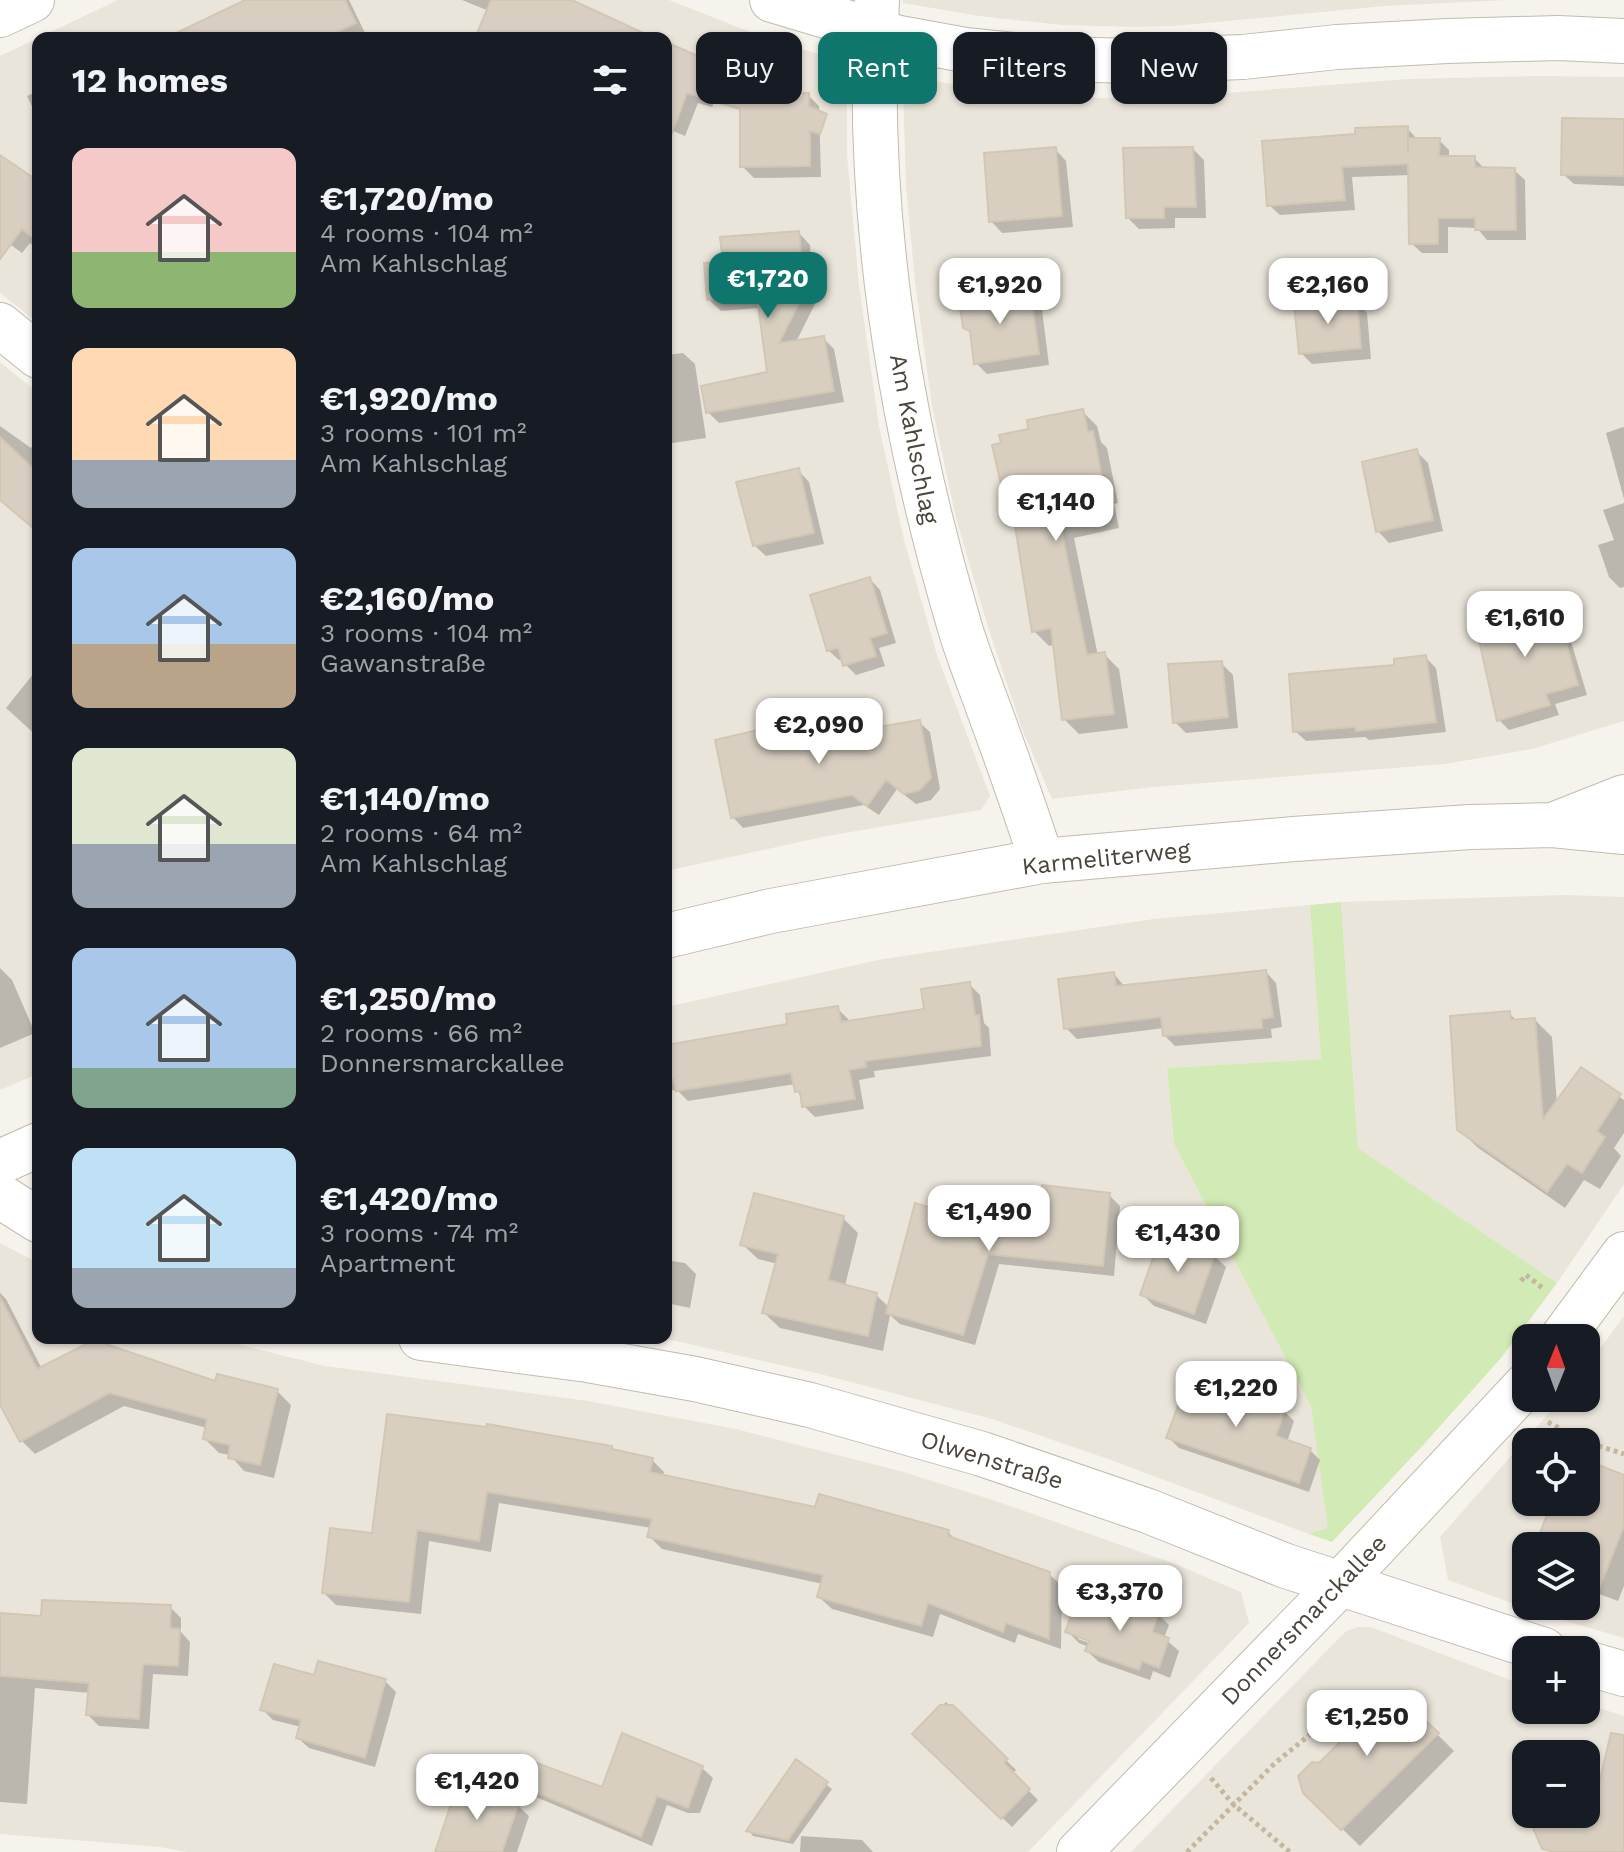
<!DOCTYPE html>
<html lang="en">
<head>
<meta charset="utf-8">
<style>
	:root { --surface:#171b24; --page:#242831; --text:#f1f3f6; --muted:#9ea1a6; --accent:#0f766e }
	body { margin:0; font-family:"Work Sans",sans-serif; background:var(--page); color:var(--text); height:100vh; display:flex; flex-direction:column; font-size:30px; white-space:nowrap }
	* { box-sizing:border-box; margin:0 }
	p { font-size:26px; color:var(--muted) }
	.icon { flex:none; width:44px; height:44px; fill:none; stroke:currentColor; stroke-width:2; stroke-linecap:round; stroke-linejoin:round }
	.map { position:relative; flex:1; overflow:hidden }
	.drawer { position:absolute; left:32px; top:32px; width:640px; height:1312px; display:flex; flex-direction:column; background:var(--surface); border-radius:16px; box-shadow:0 2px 6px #0004 }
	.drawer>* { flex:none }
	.hud { position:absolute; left:696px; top:32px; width:760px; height:72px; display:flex; gap:16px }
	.needle { width:52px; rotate:1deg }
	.controls { position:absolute; left:1512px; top:1324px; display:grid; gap:16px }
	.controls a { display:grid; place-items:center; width:88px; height:88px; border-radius:16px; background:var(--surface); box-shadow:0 2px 6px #0004; font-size:40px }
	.price { position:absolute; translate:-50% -68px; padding:0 18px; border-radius:16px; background:#fff; color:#222; font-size:26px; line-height:52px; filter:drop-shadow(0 2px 4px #0008) }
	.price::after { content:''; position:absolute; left:50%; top:48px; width:24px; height:18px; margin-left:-12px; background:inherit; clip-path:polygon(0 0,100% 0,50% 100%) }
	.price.selected { background:var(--accent); color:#fff }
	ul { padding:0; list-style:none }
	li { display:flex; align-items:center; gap:24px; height:200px; padding:0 40px }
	li span { display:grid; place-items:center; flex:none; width:224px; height:160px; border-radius:16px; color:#555 }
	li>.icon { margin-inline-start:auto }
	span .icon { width:96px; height:96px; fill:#fffc; stroke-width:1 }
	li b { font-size:34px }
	h2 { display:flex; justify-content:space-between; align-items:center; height:96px; padding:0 40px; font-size:34px }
	.tag { padding:0 28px; border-radius:16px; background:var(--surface); box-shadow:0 2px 6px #0004; font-size:28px; line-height:72px }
	.tag.selected { background:var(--accent); color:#fff }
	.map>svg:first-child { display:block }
	.residential { fill:#eae5da; fill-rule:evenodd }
	.green { fill:#d2eab5 }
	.shadow { fill:#0003; fill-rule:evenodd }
	.building { fill:#d8cfc1; stroke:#d3c7b4; stroke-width:2 }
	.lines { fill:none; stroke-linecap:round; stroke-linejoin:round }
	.street-casing { stroke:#c2bbae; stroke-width:46 }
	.path { stroke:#c4b79f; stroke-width:5; stroke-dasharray:4 4; stroke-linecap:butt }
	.street { stroke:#fff; stroke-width:44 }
	.labels { text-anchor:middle; stroke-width:7; stroke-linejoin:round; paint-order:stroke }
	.street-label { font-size:24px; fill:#4b4439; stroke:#fff }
</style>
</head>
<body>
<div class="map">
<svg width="1624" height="1852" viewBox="0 0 1624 1852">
	<rect width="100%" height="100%" fill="#f6f3ec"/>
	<!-- residential -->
	<path class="residential" d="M118 0H669L766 38 847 63V155L859 285 879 426 904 540 937 655 990 796 981 810 827 836 666 871V38H38Z
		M903 0H1508L1385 6 1175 26 1136 27 1062 25 979 16 903 3Z
		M38 38V323L0 293V56Z
		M1536 76 1624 77V721L1532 749 1445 764 1153 787 1052 799 1022 729 988 627 956 518 932 406 915 282 906 186 903 87 915 78 996 91 1098 98 1174 97 1408 79Z
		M0 362 38 393V1074L0 1090Z
		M1566 895 1624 897V1184L1557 1283 1358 1148 1341 902Z
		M1310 905 1321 1059 1167 1068 1174 1144 1311 1407 1329 1529 1309 1534 1108 1459 992 1419 820 1374 663 1338H666V1007L883 959 1154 919Z
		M0 1243 38 1263V1338H213L325 1366 588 1401 736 1429 900 1471 993 1500 1175 1564 1241 1592 1249 1623 1028 1852H186L160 1847 0 1834Z
		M1624 1316V1638L1539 1613 1448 1580 1440 1537 1562 1398H1586V1368ZM1526 1442H1586V1502H1526ZM1526 1546H1586V1606H1526Z
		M1358 1627H1371L1526 1686V1710H1586V1704L1624 1716V1852H1131L1346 1631ZM1526 1754H1586V1814H1526Z"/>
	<!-- green -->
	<path class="green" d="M1341 902 1358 1148 1557 1283 1501 1358 1425 1443 1332 1542 1309 1534 1328 1528 1311 1407 1174 1144 1167 1068 1321 1059 1310 905Z"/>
	<!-- shadow -->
	<path class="shadow" d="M242 0H349L365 33 356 38H171L244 3Z
		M462 0H569L654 38H478L489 11Z
		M666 43 724 78 712 107 698 103 685 136 666 128Z
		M38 91V119L27 96Z
		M808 95 819 106 821 177 754 178 742 166Z
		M1624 122V186L1574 184 1563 174Z
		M1407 128 1417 139 1439 140 1449 150V158H1474L1485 169 1514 170 1525 180 1526 240H1487L1477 228 1448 227V253H1422L1411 243 1410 175 1352 177 1355 210 1280 215 1269 205 1357 136Z
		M1055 149 1066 161 1073 227 1002 233 991 221Z
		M1193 149 1204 160 1206 218H1175V228L1139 229 1128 218Z
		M0 157 38 183V249L30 243 22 253 0 237Z
		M799 233 810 245 812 275 822 290 796 342 823 338 834 349 844 402 719 423 708 412 770 373 760 308 721 311 709 300Z
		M1029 291 1041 302 1049 365 987 374 976 363 973 335 965 327Z
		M1356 301 1367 313 1371 359 1312 364 1301 353Z
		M683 353 695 364 706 438 666 444V355Z
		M1082 411 1097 426 1101 442 1107 448 1118 503 1114 504 1119 528 1074 538 1098 656 1104 654 1119 669 1128 728 1079 734 1064 719 1055 644 1049 646 1034 631 1016 520 1010 514 1031 431Z
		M0 426 31 448 34 444 38 447V532L0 499Z
		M1623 427 1624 428V499L1606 433Z
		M1417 452 1428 463 1443 531 1389 543 1378 531Z
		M798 470 809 482 824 544 766 556 754 545Z
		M1624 503V587L1620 588 1609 577 1598 545 1614 540 1603 510Z
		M870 579 880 590 896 643 879 648 885 666 856 675 845 664 844 659 839 660 828 650Z
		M1537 598 1548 608 1554 629 1560 628 1570 638 1587 695 1555 704 1559 715 1509 730 1499 720 1502 635Z
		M1425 657 1436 668 1446 732 1369 740 1365 737 1306 741 1295 731Z
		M1221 663 1233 675 1238 728 1186 733 1175 722Z
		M38 668V737L6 708Z
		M919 722 930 732 940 789 931 800 916 804 897 789 879 815 864 805 743 828 733 817 791 724 802 735 803 741Z
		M0 968 12 980 35 1033 0 1048Z
		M1266 972 1276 983 1282 1027 1271 1029 1272 1038 1175 1046 1165 1036 1164 1028 1077 1039 1066 1028 1114 974 1125 987Z
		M969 984 980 995 984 1023 989 1028 991 1056 874 1071 875 1077 859 1080 864 1109 815 1117 804 1106 795 1084 688 1101 677 1090 666 1091V1049L790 1025 837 1008 848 1019V1023L926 1011Z
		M1509 1013 1517 1021 1535 1020 1552 1037 1557 1104 1581 1070 1624 1100V1133L1614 1148 1621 1156 1600 1189 1584 1180 1565 1208 1477 1147 1459 1129Z
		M1109 1195 1120 1206 1114 1276 999 1264 975 1345 900 1324 890 1315 883 1351 780 1328 764 1313 778 1264 758 1259 742 1244 843 1218 858 1233 845 1286 876 1295 890 1308 916 1206 1037 1240Z
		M1214 1256 1226 1267 1206 1324 1154 1306 1143 1295Z
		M666 1260 685 1263 696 1274 690 1308 666 1303Z
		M0 1293 6 1299 42 1369 217 1383 277 1391 291 1405 274 1478 244 1471 230 1455 219 1453 205 1439 207 1428 124 1406 35 1454 21 1440 0 1401Z
		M1284 1411 1294 1421 1287 1442 1310 1450 1320 1460 1309 1492 1179 1448 1169 1438Z
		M389 1416 611 1448 615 1452 652 1460 664 1472 663 1477 817 1510 948 1532 957 1541 1049 1574 1062 1586 1061 1649 1018 1634 1015 1643 940 1614 933 1637 832 1609 819 1597 823 1584 662 1549 650 1537 652 1528 499 1503 491 1552 429 1541 421 1614 336 1605 324 1593 373 1535Z
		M1586 1462 1624 1477V1586L1618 1601 1586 1589V1546H1537L1554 1502H1586Z
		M170 1607 181 1618V1632L190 1642 188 1676 153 1674 149 1729 99 1726 88 1715 90 1693 35 1688 27 1804 0 1802V1615L43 1618Z
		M1158 1614 1169 1625 1164 1638 1179 1651 1170 1678 1153 1671 1150 1680 1099 1662 1087 1651 1089 1647 1079 1643 1068 1632 1100 1617ZM1078 1635 1099 1643 1097 1646 1078 1639Z
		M316 1677 385 1681 396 1692 375 1767 309 1748 298 1738 301 1727 273 1720 263 1710Z
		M946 1702 1016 1770 1012 1774 1038 1800 1012 1827 915 1734Z
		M1437 1734 1454 1751 1360 1846 1304 1792 1319 1765Z
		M796 1762 832 1789 793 1844 753 1836 749 1831Z
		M702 1768 713 1778 700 1813H688L667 1805 652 1846 536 1797 526 1787 603 1790Z
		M517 1805 529 1816 517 1852H438Z
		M801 1836 862 1840 873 1852H800Z"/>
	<!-- building -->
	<path class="building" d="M245 0H345L356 23 324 38H166Z
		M491 0H572L654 38H475Z
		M666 42 781 93H809V106L827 114 820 134 810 131V166L740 167V109L687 93 669 141H666Z
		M1562 118 1624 119V176L1561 175Z
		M1408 126V154V138H1440L1439 156H1475V167L1515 168 1516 230H1475V218H1438V244H1409L1408 164 1342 167 1345 200 1267 206 1262 141 1355 134V128Z
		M1056 147 1062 216 989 222 984 153Z
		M1193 147 1196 207H1164V218H1126L1123 148Z
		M0 155 38 181V242L22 229 0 259Z
		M799 231 802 262 812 277 779 343 824 336 834 391 706 413 701 386 767 372 757 297 707 300 704 263 723 262 720 237Z
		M1030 289 1039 354 974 364 970 331 963 328 959 299Z
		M1357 299 1361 348 1299 354 1294 304Z
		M1083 409 1088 432 1093 431 1104 488 1100 489 1105 513 1060 523 1087 655 1105 652 1114 714 1062 720 1051 628 1032 632 1013 514 1008 515 992 445 1001 443 999 435 1028 429 1027 420Z
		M0 437 38 473V532L0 500Z
		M1417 449 1433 520 1376 532 1362 462Z
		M799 468 814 533 753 546 736 482Z
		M870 577 887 633 870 638 876 656 843 666 838 648 827 651 810 595Z
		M1538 595 1548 629 1561 625 1578 685 1546 694 1550 705 1497 721 1478 636 1499 634 1492 609Z
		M1426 655 1436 722 1356 731 1355 727 1293 732 1289 674 1394 665V659Z
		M1222 661 1228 717 1173 723 1168 664Z
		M920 720 931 778 920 790 904 794 886 780 867 806 852 795 731 818 715 740 792 722 795 741Z
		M1266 970 1273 1017 1262 1019V1028L1163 1036 1161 1017 1064 1029 1058 979 1114 972 1116 986Z
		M970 982 975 1016 979 1015 981 1046 865 1061 866 1067 849 1070 855 1099 802 1107 800 1091 795 1092 791 1073 676 1091 673 1079 666 1080V1045L787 1024 786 1014 838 1006 841 1022 924 1009 921 989Z
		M1510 1011 1511 1020 1535 1018 1543 1119 1581 1067 1621 1094 1597 1131 1605 1137 1582 1173 1567 1164 1547 1192 1457 1130 1450 1016Z
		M1042 1185 1110 1193 1103 1266 988 1254 963 1335 886 1313 915 1203 1035 1238Z
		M754 1193 844 1216 828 1280 877 1293 868 1336 762 1313 778 1254 740 1245Z
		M1161 1235 1215 1254 1194 1314 1140 1295Z
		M0 1297 37 1369 94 1340 215 1381 217 1374 278 1389 260 1465 228 1458 230 1445 203 1439 207 1419 109 1393 20 1442 0 1405Z
		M1190 1374 1285 1409 1276 1436 1311 1448 1299 1483 1166 1438Z
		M387 1414 486 1427 487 1424 612 1446V1449L653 1458 650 1472 815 1507 819 1494 949 1530 948 1536 1050 1572 1049 1639 1006 1623 1003 1632 928 1603 921 1626 817 1597 823 1575 647 1537 652 1519 487 1492 479 1541 417 1530 409 1602 322 1593 330 1528 372 1533Z
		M1586 1460 1624 1475V1526L1588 1617 1586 1546H1535L1552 1502H1586Z
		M1106 1594 1159 1612 1152 1632 1169 1638 1159 1668 1142 1661 1139 1670 1085 1651 1089 1641 1065 1632 1075 1606 1098 1614Z
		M42 1600 171 1605 170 1628 180 1629 178 1666 143 1664 139 1719 86 1715 89 1683 0 1676V1613L41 1616Z
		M318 1661 386 1679 365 1758 296 1738 301 1720 260 1710 274 1664 314 1675Z
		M1367 1691 1398 1695 1439 1733 1341 1830 1303 1793 1298 1776 1312 1762 1319 1763 1371 1711Z
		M940 1705H953L1008 1759 1004 1763 1030 1789 1001 1819 912 1734Z
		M622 1733 703 1766 688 1808 657 1796 641 1837 524 1787 534 1762 602 1787Z
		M1611 1733 1624 1735V1852H1555L1542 1849 1527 1814H1586V1799L1595 1801Z
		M796 1759 828 1782 788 1840 746 1831Z
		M458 1783 519 1803 502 1852H435Z"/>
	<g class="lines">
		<defs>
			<path id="street" d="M772 0 899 38 965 50 1052 59 1137 61 1243 57 1337 47 1447 41 1558 38 1624 41
				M877 0C865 209 899 421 958 621 966 650 978 679 988 707 1007 758 1025 810 1042 861
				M0 15 32 0
				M0 325 38 356
				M1558 823 1624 797
				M666 936 771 911 1042 861 1294 839 1470 827 1552 825 1624 832
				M0 1162 38 1145
				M0 1196 38 1220
				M421 1338 588 1360 695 1379 810 1405 982 1454 1148 1511 1286 1566 1544 1650
				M1562 1338 1624 1254
				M1586 1663 1624 1674
				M1079 1852 1340 1584 1526 1385"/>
		</defs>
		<!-- street casing -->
		<use href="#street" class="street-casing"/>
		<!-- path -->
		<path class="path" d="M1521 1281 1526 1275 1545 1290
			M1548 1422 1583 1441 1624 1454
			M1211 1778 1233 1804 1290 1852
			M1187 1852 1275 1763 1328 1720 1345 1737"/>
		<!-- street -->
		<use href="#street" class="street"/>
	</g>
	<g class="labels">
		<!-- street labels -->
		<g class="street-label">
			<text transform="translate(914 439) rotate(79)" y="8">Am Kahlschlag</text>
			<text transform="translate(1106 858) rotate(-6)" y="8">Karmeliterweg</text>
			<text transform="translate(992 1460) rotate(17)" y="8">Olwenstraße</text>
			<text transform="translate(1304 1620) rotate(-46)" y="8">Donnersmarckallee</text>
		</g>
	</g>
</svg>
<div class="controls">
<a><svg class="needle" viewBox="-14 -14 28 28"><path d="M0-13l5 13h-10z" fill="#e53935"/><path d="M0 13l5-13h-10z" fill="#9ea1a6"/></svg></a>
<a><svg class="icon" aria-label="locate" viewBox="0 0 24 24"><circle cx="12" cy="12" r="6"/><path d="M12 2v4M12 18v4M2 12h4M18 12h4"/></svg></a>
<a><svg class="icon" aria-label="layers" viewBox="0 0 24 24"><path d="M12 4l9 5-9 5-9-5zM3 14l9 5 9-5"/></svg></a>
<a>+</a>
<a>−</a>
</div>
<b class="price selected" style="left:768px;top:320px">€1,720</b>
<b class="price" style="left:1000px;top:326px">€1,920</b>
<b class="price" style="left:1328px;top:326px">€2,160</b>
<b class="price" style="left:1056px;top:543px">€1,140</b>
<b class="price" style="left:1525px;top:659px">€1,610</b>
<b class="price" style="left:819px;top:766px">€2,090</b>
<b class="price" style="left:989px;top:1253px">€1,490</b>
<b class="price" style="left:1178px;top:1274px">€1,430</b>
<b class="price" style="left:1236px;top:1429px">€1,220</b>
<b class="price" style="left:1120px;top:1633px">€3,370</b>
<b class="price" style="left:1367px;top:1758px">€1,250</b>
<b class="price" style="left:477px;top:1822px">€1,420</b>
<div class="hud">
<a class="tag">Buy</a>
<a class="tag selected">Rent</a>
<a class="tag">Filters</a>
<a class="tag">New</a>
</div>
<section class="drawer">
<h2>12 homes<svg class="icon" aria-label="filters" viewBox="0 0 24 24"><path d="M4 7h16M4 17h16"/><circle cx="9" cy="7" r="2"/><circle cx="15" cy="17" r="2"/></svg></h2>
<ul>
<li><span style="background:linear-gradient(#f6c9c9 65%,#8fb573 0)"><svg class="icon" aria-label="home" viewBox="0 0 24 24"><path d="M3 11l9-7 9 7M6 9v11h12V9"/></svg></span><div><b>€1,720/mo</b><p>4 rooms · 104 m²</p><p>Am Kahlschlag</p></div></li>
<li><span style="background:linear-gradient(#ffd9b3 70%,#9aa5b1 0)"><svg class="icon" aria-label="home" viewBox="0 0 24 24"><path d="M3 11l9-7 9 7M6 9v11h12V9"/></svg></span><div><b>€1,920/mo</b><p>3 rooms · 101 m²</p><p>Am Kahlschlag</p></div></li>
<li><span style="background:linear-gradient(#a9c7e8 60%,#b9a48a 0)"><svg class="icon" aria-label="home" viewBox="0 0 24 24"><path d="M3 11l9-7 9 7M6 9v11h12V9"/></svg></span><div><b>€2,160/mo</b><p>3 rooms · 104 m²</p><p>Gawanstraße</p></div></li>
<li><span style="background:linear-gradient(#dfe7d0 60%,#9aa5b1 0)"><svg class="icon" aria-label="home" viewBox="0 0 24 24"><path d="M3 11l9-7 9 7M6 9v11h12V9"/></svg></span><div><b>€1,140/mo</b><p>2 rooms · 64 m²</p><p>Am Kahlschlag</p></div></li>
<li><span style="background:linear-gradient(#a9c7e8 75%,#7fa58c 0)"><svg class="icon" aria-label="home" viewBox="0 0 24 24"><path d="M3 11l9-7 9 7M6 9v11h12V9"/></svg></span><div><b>€1,250/mo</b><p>2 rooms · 66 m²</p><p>Donnersmarckallee</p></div></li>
<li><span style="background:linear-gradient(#bfe0f5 75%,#9aa5b1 0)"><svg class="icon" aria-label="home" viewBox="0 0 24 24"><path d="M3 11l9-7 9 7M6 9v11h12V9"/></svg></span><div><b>€1,420/mo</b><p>3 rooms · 74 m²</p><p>Apartment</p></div></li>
</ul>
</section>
</div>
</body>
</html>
